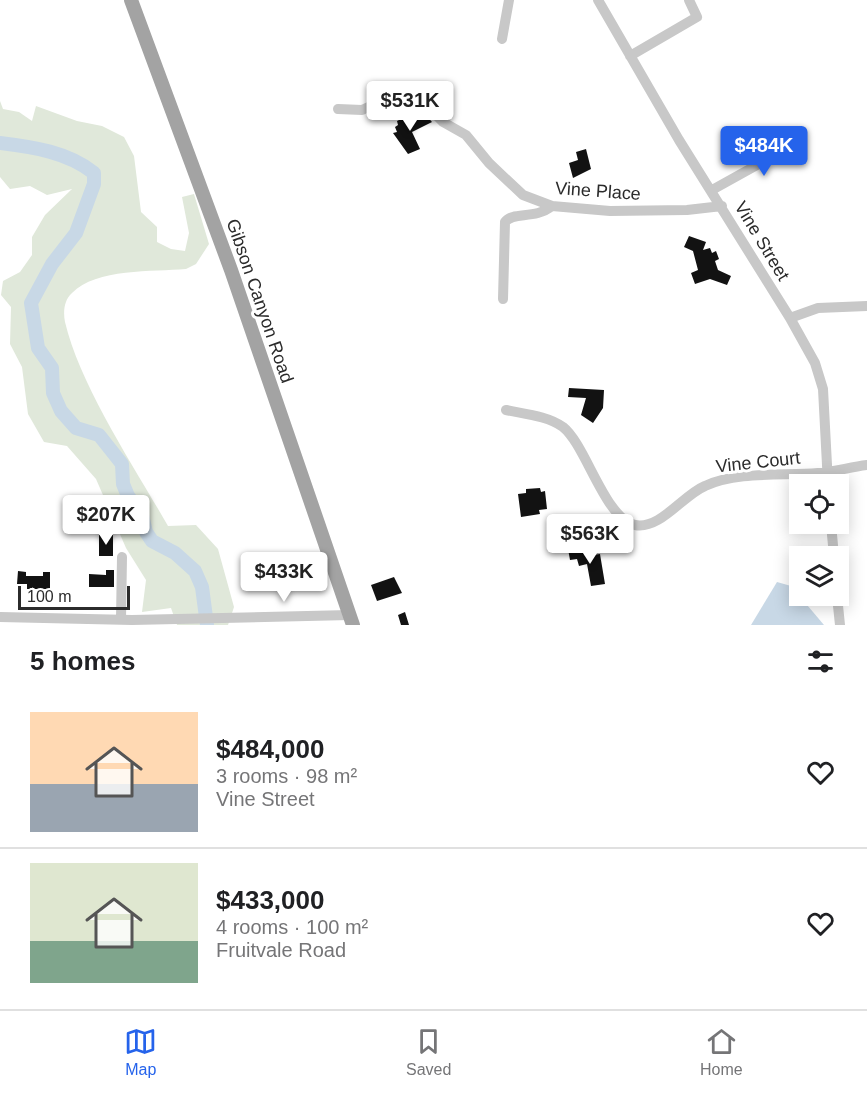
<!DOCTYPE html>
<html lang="en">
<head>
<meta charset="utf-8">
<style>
	:root { --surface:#fff; --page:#f6f6f6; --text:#202124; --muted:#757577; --line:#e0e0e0; --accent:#2563eb }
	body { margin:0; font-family:Helvetica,sans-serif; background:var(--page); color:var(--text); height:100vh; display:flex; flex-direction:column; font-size:22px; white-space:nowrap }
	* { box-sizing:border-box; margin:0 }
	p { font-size:20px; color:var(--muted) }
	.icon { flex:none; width:33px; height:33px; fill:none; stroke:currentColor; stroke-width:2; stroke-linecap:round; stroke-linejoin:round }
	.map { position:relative; height:625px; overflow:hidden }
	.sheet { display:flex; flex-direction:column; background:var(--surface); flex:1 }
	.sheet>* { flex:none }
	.controls { position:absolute; left:789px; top:474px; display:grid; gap:12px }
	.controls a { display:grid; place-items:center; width:60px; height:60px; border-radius:0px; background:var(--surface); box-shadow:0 3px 15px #0003; font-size:30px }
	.scale { position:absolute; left:18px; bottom:15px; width:112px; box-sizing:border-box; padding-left:6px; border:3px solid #2b2b2b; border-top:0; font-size:16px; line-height:21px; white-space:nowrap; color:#2b2b2b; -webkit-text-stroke:4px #fff; paint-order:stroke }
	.price { position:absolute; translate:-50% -51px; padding:0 14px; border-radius:6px; background:#fff; color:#222; font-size:20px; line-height:39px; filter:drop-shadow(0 2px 3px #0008) }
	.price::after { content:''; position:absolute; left:50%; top:36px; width:18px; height:14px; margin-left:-9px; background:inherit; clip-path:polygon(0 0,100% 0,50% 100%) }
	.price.selected { background:var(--accent); color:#fff }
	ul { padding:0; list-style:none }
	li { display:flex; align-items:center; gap:18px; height:150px; padding:0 30px }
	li+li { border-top:2px solid var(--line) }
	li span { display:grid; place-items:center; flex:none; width:168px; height:120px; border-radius:0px; color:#555 }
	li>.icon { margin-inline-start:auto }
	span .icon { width:72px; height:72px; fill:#fffc; stroke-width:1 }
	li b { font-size:26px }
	h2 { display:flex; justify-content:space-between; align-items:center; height:72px; padding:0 30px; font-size:26px }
	.menu { display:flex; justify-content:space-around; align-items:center; height:84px; border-top:2px solid var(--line); background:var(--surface); font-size:16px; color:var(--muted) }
	.menu a { display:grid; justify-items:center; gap:3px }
	.menu .selected { color:var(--accent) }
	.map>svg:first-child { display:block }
	.green { fill:#e0e8da }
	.water { fill:#c8d8e6 }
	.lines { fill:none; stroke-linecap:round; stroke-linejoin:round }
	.river { stroke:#c8d8e6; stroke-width:14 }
	.building { fill:#121212 }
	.minor { stroke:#c8c8c8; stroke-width:10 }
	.major { stroke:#a3a3a3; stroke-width:14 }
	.labels { text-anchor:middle; stroke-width:6; stroke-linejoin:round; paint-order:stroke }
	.street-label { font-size:18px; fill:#2b2b2b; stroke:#fff }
</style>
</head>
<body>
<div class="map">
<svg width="867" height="625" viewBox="0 0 867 625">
	<rect width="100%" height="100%" fill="#fff"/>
	<!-- green -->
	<path class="green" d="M0 101 3 109 19 112 32 121 36 106 77 121 102 126 124 137 134 156 141 212 157 227V242L171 249 185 251 189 233 182 197 194 194 209 244 196 264 186 269C153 272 96 268 72 293 64 300 63 312 65 322 80 386 135 468 168 526L196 525 218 549 234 607 228 625H177L171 608 142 612 146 580 126 548 96 479 67 446 44 442 28 414 22 367 10 344 11 307 1 295 3 281 20 272 32 255V237L45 215 72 189 47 195 30 186 10 189 0 177Z"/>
	<!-- water -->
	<path class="water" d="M777 582 791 586 824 625H751Z"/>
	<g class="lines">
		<!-- river -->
		<path class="river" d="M0 143C33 147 68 152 94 173V184L76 233 52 264 31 303 38 348 52 368 53 393 61 411 76 428 99 435 122 464 123 484 128 496 142 515 146 532 152 541 175 553 195 571 202 587 207 625"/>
	</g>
	<!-- building -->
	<path class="building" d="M425 114 432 122 412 132 420 149 408 154 393 133 397 132 395 127 398 125 397 121 407 116 409 121Z
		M586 149 591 169 573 178 569 163 578 160 576 152Z
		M689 236 706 242 703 250 710 248 712 253 716 251 719 259 715 261 718 270 731 276 727 285 710 279 695 284 691 273 698 270 693 251 684 247Z
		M569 388 604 390 603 408 593 423 581 415 586 398 568 397Z
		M540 488 541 492 545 491 547 509 539 510 540 514 521 517 518 494 526 493V489Z
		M99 535H113V556H99Z
		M578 547 579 552 584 551 585 556 600 554 605 584 591 586 587 564 579 566 577 559 570 560 568 549Z
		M106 570H114V587H89V574L106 575Z
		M18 571 26 572V576H43V572H50V589H27V584H17Z
		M394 577 402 593 377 601 371 585Z
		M405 612 409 625H401L398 615Z"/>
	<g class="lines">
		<!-- minor -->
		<path class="minor" d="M598 0 679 140 790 318 815 363 823 389 828 484
			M502 39 509 0
			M630 56 697 17 689 0
			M338 109 362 110 401 92 416 95 443 122 466 135 489 163 523 195 552 206 610 211 687 210 722 206
			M712 190 802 140
			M503 299 505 222C513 211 535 220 552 206
			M790 318 818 308 867 306
			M506 410C525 414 548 416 563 427 586 445 605 519 635 525 660 530 683 495 705 486 737 471 783 476 818 473 834 472 850 467 867 465
			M831 524 834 556
			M837 596 840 625
			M0 617 132 620 350 615
			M121 619 122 557"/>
		<!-- major -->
		<path class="major" d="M131 0 231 270 353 625"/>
	</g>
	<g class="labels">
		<!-- street labels -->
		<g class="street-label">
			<text transform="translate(598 191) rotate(4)" y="6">Vine Place</text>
			<text transform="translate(762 241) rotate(59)" y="6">Vine Street</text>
			<text transform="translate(260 301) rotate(71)" y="6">Gibson Canyon Road</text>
			<text transform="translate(758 462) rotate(-6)" y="6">Vine Court</text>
		</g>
	</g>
</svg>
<div class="controls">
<a><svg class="icon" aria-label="locate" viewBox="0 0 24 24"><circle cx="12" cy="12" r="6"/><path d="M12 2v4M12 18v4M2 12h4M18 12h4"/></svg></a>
<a><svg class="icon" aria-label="layers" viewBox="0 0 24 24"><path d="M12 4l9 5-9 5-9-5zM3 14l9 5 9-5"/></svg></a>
</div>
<div class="scale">100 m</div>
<b class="price" style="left:410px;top:132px">$531K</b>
<b class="price selected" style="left:764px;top:177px">$484K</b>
<b class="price" style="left:106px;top:546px">$207K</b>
<b class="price" style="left:590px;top:565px">$563K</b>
<b class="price" style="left:284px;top:603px">$433K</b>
</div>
<section class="sheet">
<h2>5 homes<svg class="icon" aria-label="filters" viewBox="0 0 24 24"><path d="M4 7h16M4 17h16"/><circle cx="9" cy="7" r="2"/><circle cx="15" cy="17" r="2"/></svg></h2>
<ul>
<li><span style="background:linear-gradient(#ffd9b3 60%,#9aa5b1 0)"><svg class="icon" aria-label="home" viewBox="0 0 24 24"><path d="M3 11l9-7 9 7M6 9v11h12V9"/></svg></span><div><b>$484,000</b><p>3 rooms · 98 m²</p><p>Vine Street</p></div><svg class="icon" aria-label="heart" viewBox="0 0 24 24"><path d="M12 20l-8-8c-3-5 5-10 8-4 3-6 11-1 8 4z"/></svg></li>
<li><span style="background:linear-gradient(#dfe7d0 65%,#7fa58c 0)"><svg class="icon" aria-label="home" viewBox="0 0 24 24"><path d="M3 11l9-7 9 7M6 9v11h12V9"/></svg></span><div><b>$433,000</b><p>4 rooms · 100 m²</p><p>Fruitvale Road</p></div><svg class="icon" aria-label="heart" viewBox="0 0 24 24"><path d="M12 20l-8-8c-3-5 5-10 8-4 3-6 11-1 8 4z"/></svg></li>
</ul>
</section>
<nav class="menu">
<a class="selected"><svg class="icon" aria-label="map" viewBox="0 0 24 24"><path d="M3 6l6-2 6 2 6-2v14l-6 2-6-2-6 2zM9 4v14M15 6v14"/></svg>Map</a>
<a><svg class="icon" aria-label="saved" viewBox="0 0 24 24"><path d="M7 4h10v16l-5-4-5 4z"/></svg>Saved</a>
<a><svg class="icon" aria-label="home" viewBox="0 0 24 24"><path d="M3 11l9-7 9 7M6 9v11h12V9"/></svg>Home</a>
</nav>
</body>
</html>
